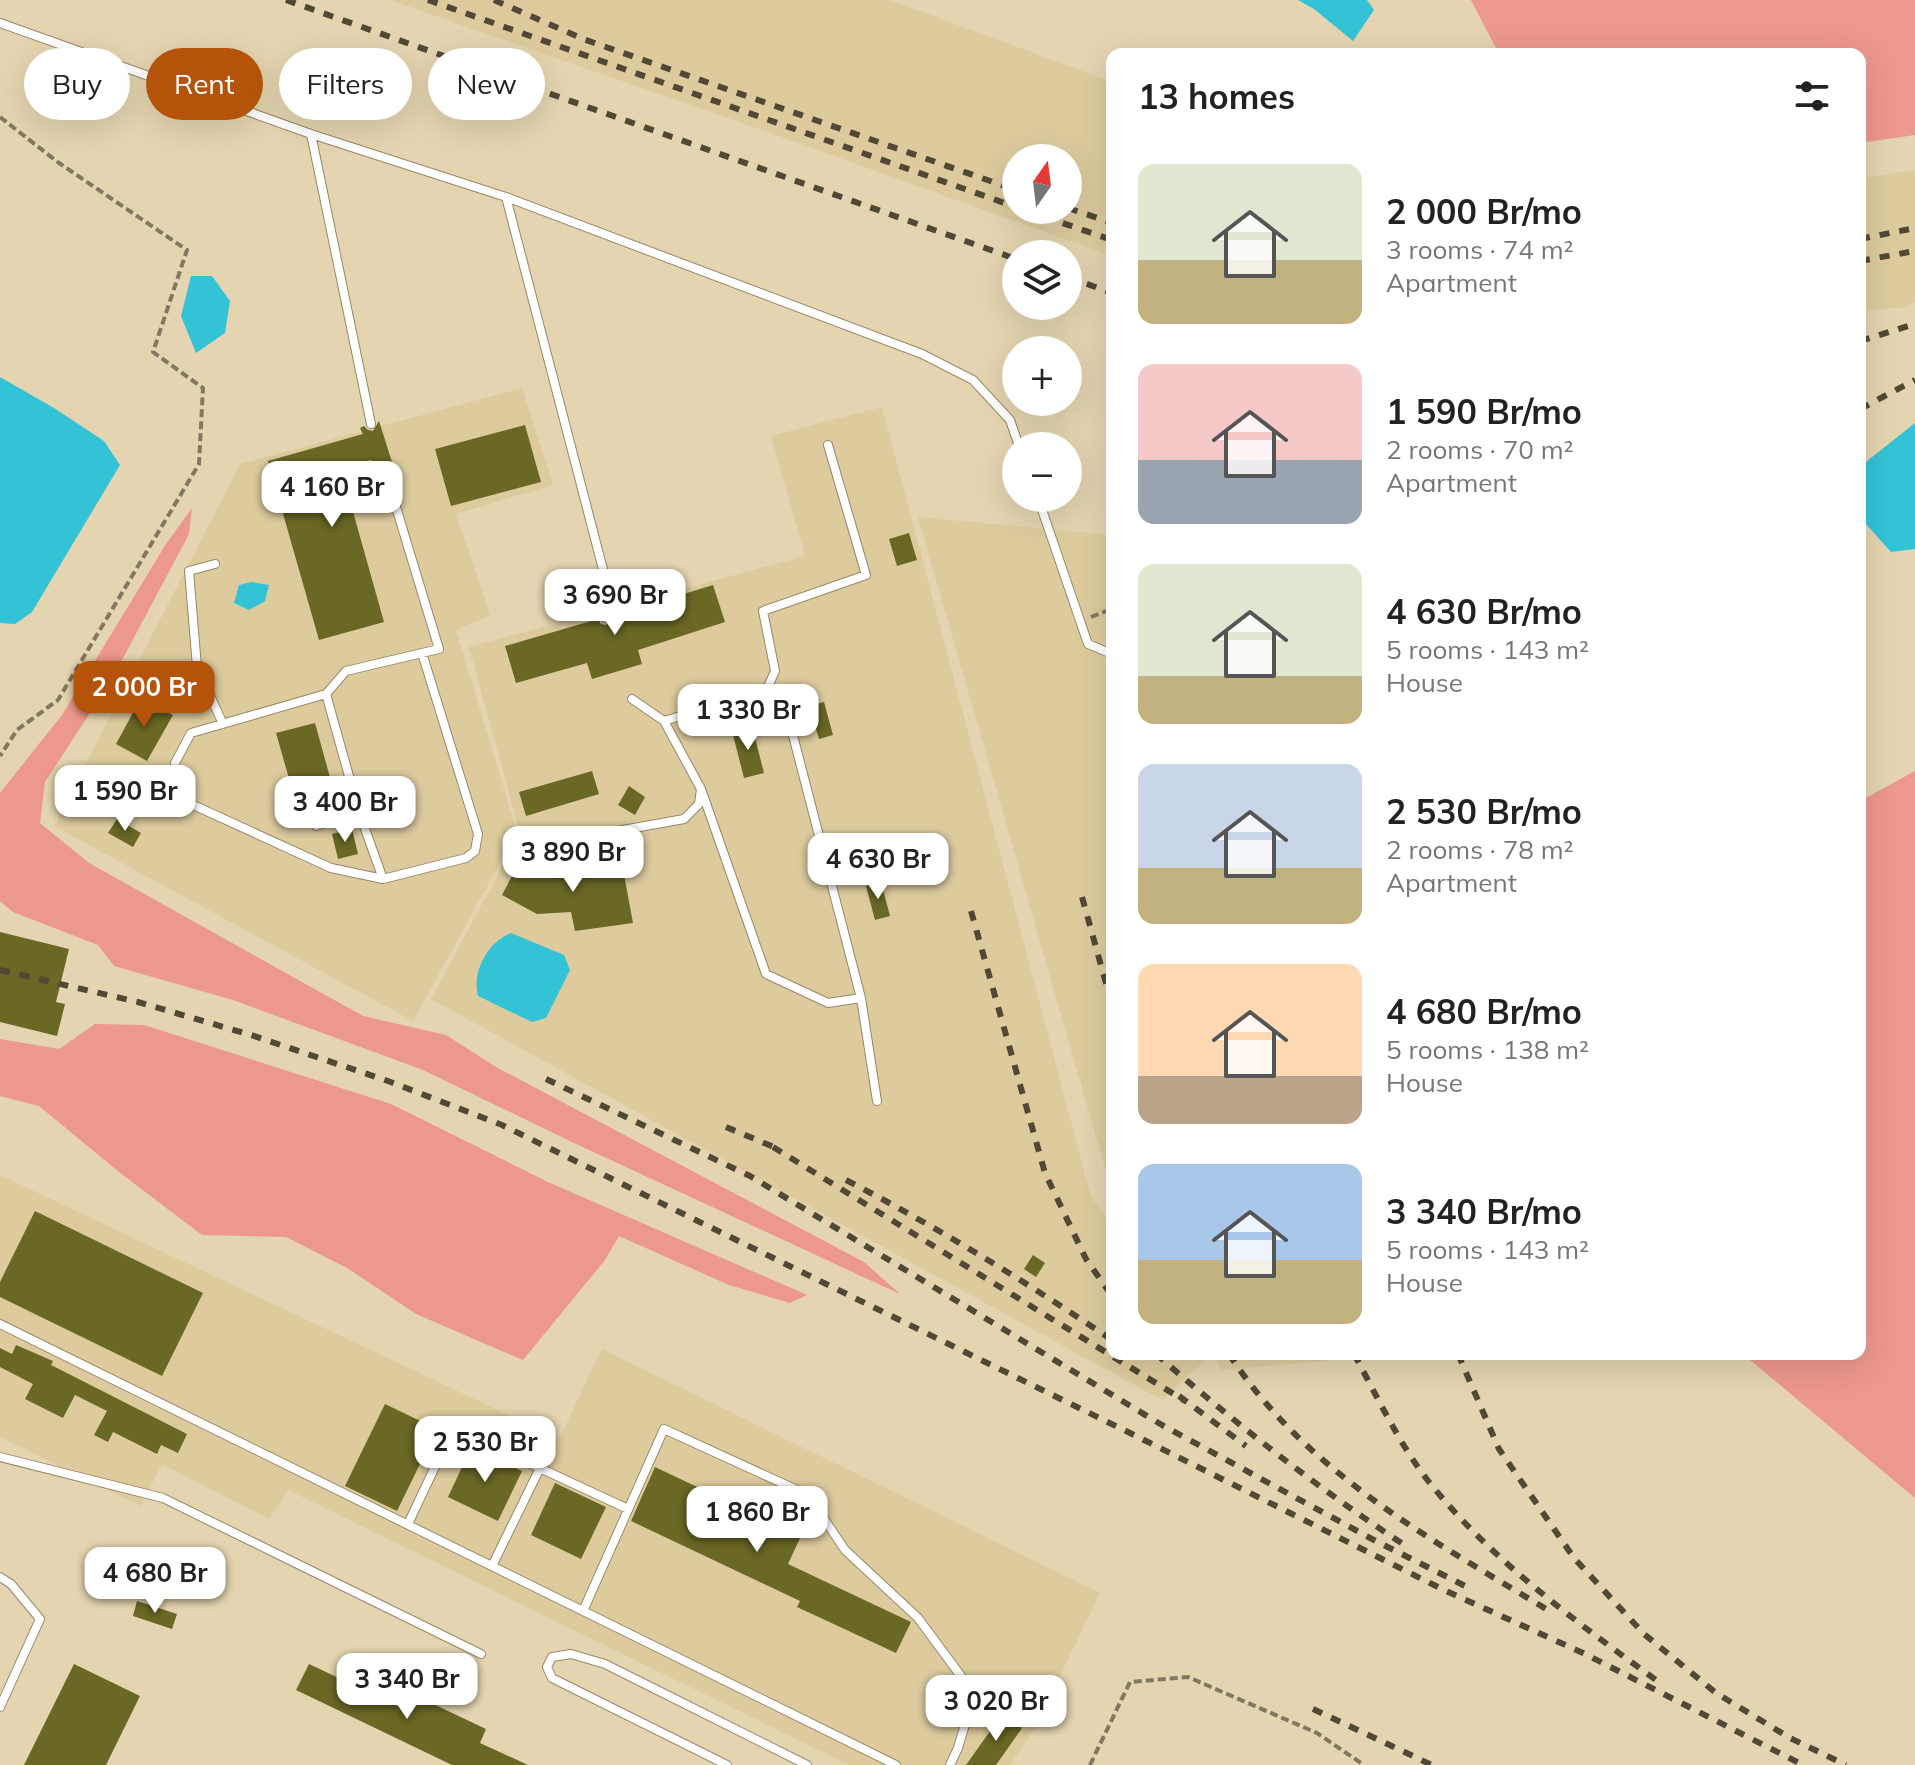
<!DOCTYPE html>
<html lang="en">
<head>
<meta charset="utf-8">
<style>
	:root { --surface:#fff; --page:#f2f2f2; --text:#222; --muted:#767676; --accent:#b45309 }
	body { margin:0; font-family:Mulish,sans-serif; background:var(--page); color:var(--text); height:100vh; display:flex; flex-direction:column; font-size:30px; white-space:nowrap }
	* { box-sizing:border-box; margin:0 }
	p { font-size:26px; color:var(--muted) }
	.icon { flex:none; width:44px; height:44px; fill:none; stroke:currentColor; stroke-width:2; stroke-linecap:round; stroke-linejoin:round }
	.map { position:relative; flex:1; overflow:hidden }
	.side { position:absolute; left:1106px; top:48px; width:760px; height:1312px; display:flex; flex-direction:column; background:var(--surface); border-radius:16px; box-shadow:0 8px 32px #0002 }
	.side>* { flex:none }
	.guide { position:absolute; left:24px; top:48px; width:760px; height:72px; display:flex; gap:16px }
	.needle { width:52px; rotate:14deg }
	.controls { position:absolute; left:1002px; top:144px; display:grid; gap:16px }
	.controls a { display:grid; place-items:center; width:80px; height:80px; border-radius:50%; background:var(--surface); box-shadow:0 8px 32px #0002; font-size:40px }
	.price { position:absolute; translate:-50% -68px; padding:0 18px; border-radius:16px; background:#fff; color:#222; font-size:26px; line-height:52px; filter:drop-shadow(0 2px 4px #0008) }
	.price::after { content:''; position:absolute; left:50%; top:48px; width:24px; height:18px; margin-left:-12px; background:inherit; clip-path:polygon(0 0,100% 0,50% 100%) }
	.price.on { background:var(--accent); color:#fff }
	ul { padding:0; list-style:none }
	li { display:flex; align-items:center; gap:24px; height:200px; padding:0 32px }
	li span { display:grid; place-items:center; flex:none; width:224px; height:160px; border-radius:16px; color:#555 }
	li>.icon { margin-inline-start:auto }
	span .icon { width:96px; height:96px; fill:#fffc; stroke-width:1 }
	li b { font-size:34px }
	h2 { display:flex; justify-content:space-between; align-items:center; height:96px; padding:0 32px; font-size:34px }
	.tag { padding:0 28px; border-radius:36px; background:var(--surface); box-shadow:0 8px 32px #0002; font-size:28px; line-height:72px }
	.tag.on { background:var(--accent); color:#fff }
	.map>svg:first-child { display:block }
	.built { fill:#ddcb9e; fill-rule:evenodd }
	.green { fill:#ec988c }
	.water { fill:#34c3d6 }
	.building { fill:#696825 }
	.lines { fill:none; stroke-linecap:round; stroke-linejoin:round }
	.service-casing { stroke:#978865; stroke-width:10 }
	.path { stroke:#82785f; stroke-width:4; stroke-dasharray:8 4; stroke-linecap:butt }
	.service { stroke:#fff; stroke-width:8 }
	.rail { stroke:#514936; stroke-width:6; stroke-dasharray:10 10; stroke-linecap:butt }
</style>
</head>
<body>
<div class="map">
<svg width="1915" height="1765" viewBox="0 0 1915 1765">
	<rect width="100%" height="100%" fill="#e4d4af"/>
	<!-- built -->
	<path class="built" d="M390 0H890L1112 82V256L745 124ZM1016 158H1068V210H1016Z
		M1915 170V303L1900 308 1860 310V179Z
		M522 388 553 485 456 514 490 615 456 630 517 832 413 1021 54 826 240 464Z
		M882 407 1091 1197 1112 1226V1354H1202L1206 1360 1162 1400 431 999 520 833 469 647 805 556 771 436Z
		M918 517 1112 535V1192Z
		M0 1175 559 1439 602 1349 1100 1593 1035 1728 1010 1765H849L288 1490 269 1519 162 1464 141 1506 0 1437Z
		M1211 1354H1404L1222 1370Z"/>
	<!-- green -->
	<path class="green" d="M1471 0H1915V135L1860 143V54H1499Z
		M192 508 189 534 112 679 45 782 40 823 89 863 363 1016 446 1035 496 1067 864 1262 900 1294 574 1143 423 1070 233 1000 114 966 98 945 13 912 0 901V793L62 715 166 544Z
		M1915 771V1498L1743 1354H1860V801Z
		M95 1024 144 1025 391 1104 548 1182 807 1295 790 1303 729 1285 619 1236 605 1260 523 1360 416 1314 347 1268 286 1237 202 1235 119 1172 39 1106 0 1096V1039L59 1049Z"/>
	<!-- water -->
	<path class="water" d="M1298 0H1367L1374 10 1353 41 1314 9Z
		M191 276H212L230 301 225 333 196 353 181 316Z
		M0 377 54 408 104 441 120 465 32 612 15 624 0 623Z
		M1915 423V549L1891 552 1865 523 1862 465Z
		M251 582 269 585 265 601 249 610 234 603 239 585Z
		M511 933 564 955 570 970 546 1018 532 1022 478 996C472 972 487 942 511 933Z"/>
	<!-- building -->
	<path class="building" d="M379 421 398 481 386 478 379 487 371 460 341 469 384 622 319 640 268 461 363 434 360 428 364 426 368 430 373 431Z
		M525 425 541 482 451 506 435 449Z
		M909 533 917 560 897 566 889 539Z
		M713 585 725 622 638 650 642 664 592 679 587 663 516 683 505 646 598 619 601 624 606 625 615 615Z
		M141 698 173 715 147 761 116 744Z
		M824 702 833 735 819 739 809 706Z
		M315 723 334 792 296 803 276 733Z
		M752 726 764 773 744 778 732 731Z
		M592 771 599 794 526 816 519 792Z
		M629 786 645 797 635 815 618 805Z
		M117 819 141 833 133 847 108 833Z
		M352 829 358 854 338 859 332 834Z
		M523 855 559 874 622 864 633 923 575 931 571 912 537 914 502 895Z
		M881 882 890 916 875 920 866 886Z
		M0 932 69 949 56 1002 65 1004 57 1036 0 1022Z
		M35 1211 203 1293 162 1376 0 1297V1282Z
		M1033 1255 1045 1263 1036 1277 1024 1269Z
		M16 1345 53 1361 51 1365 187 1434 178 1453 161 1445 157 1454 113 1432 108 1442 94 1435 107 1411 75 1395 63 1418 25 1399 33 1384 0 1367V1348L12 1354Z
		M385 1404 437 1429 397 1511 345 1486Z
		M471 1448 522 1471 498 1521 448 1497Z
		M655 1467 801 1536 788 1564 911 1622 896 1653 797 1607 800 1601 631 1521Z
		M555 1483 606 1507 581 1559 531 1535Z
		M137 1601 177 1614 172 1629 133 1616Z
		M74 1664 140 1696 106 1765H24Z
		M309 1664 402 1708 410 1693 486 1729 480 1743 528 1765H452L296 1690Z
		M1003 1713 1022 1728 996 1765H966Z"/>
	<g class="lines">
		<defs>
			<path id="service" d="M0 23 311 134 506 197 922 354 973 380 1010 420 1019 446
				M311 134 371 424
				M506 197 612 604 605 618
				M1038 498 1088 644 1112 654
				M215 564 189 571 197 667 223 724
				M326 694 359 812 383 879 466 858 475 851 478 834 422 653
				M664 721 767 689 775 671 763 611 866 575 828 445
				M701 789 766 974 828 1003 861 998 788 716 767 689
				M316 826 359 812
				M556 842 684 819 699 804 701 789 664 721 632 699
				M383 879 331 868 191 804 174 786 175 763 191 733 326 694 346 671 439 649 389 484
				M861 998 877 1101
				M0 1324 896 1765
				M0 1457 163 1498 481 1654
				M408 1524 450 1435 473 1437 628 1509
				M492 1566 540 1468
				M0 1577 11 1584 40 1619 0 1707
				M583 1611 664 1429 808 1495 845 1550 918 1618 969 1687 971 1704 958 1748 950 1765
				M727 1765 552 1678 547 1667 552 1657 571 1654 605 1664 807 1765"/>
		</defs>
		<!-- service casing -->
		<use href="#service" class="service-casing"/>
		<!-- path -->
		<path class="path" d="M0 117 59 163 187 250 153 352 203 388 199 464 58 700 17 730 0 756
			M1091 617 1112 609
			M1090 1765 1130 1682 1188 1677 1317 1733 1364 1765"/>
		<!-- service -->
		<use href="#service" class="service"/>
		<!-- rail -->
		<path class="rail" d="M286 0 1016 259
			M428 0 1016 207
			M494 0 583 39 1016 190
			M1068 208 1112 223
			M1025 210 1112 240
			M1860 239 1915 228
			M1860 261 1915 251
			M1068 277 1112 293
			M1860 341 1915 324
			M1860 409 1915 380
			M1082 897 1112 1005
			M971 911 1045 1173 1086 1259 1112 1296
			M0 970 138 1002 251 1035 388 1081 502 1125 1128 1432 1444 1590 1583 1653 1803 1765
			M546 1079 750 1176 1162 1425 1372 1539 1471 1589
			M726 1127 781 1150
			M773 1147 1185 1401
			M846 1180C939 1228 1026 1282 1112 1340
			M1156 1354C1235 1423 1316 1487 1403 1544
			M1229 1354C1306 1473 1434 1541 1551 1612
			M1354 1354C1377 1396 1399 1444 1429 1482 1493 1562 1578 1623 1660 1683
			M1458 1354 1499 1449 1574 1558 1644 1634 1716 1693 1790 1738 1846 1765
			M1179 1396 1246 1446
			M1313 1709 1432 1765"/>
	</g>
</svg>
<div class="controls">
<a><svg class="needle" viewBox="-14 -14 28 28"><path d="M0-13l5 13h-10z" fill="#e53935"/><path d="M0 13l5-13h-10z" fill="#767676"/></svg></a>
<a><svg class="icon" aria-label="layers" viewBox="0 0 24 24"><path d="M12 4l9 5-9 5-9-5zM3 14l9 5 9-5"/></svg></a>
<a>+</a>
<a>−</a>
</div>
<b class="price" style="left:332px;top:529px">4 160 Br</b>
<b class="price" style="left:615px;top:637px">3 690 Br</b>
<b class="price on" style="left:144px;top:729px">2 000 Br</b>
<b class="price" style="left:748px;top:752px">1 330 Br</b>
<b class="price" style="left:125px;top:833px">1 590 Br</b>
<b class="price" style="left:345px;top:844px">3 400 Br</b>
<b class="price" style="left:573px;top:894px">3 890 Br</b>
<b class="price" style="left:878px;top:901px">4 630 Br</b>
<b class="price" style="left:485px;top:1484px">2 530 Br</b>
<b class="price" style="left:757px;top:1554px">1 860 Br</b>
<b class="price" style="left:155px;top:1615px">4 680 Br</b>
<b class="price" style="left:407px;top:1721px">3 340 Br</b>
<b class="price" style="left:996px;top:1743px">3 020 Br</b>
<div class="guide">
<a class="tag">Buy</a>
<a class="tag on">Rent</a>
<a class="tag">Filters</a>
<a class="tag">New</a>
</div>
<section class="side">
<h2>13 homes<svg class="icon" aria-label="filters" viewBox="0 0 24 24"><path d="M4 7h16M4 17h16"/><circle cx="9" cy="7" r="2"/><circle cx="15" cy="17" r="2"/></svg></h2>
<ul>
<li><span style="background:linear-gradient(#dfe7d0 60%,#c2b280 0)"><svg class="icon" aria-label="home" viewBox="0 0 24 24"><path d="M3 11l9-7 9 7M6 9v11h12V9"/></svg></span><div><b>2 000 Br/mo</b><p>3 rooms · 74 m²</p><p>Apartment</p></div></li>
<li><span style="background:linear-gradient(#f6c9c9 60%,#9aa5b1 0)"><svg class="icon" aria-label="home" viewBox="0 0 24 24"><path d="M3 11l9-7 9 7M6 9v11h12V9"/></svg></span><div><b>1 590 Br/mo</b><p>2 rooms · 70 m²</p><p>Apartment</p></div></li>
<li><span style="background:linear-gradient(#dfe7d0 70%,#c2b280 0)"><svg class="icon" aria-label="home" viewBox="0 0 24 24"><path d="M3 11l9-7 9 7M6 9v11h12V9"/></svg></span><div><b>4 630 Br/mo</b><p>5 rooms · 143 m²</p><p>House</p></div></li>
<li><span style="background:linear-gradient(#c9d6e8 65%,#c2b280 0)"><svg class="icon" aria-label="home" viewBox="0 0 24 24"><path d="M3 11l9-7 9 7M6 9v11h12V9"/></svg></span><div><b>2 530 Br/mo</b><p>2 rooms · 78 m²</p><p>Apartment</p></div></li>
<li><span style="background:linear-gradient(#ffd9b3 70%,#b9a48a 0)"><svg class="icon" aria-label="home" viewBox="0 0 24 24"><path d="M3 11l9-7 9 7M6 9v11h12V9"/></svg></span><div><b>4 680 Br/mo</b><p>5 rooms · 138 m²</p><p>House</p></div></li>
<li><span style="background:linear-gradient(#a9c7e8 60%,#c2b280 0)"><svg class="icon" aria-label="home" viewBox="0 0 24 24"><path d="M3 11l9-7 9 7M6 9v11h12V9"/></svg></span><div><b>3 340 Br/mo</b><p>5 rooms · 143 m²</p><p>House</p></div></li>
</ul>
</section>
</div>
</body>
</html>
